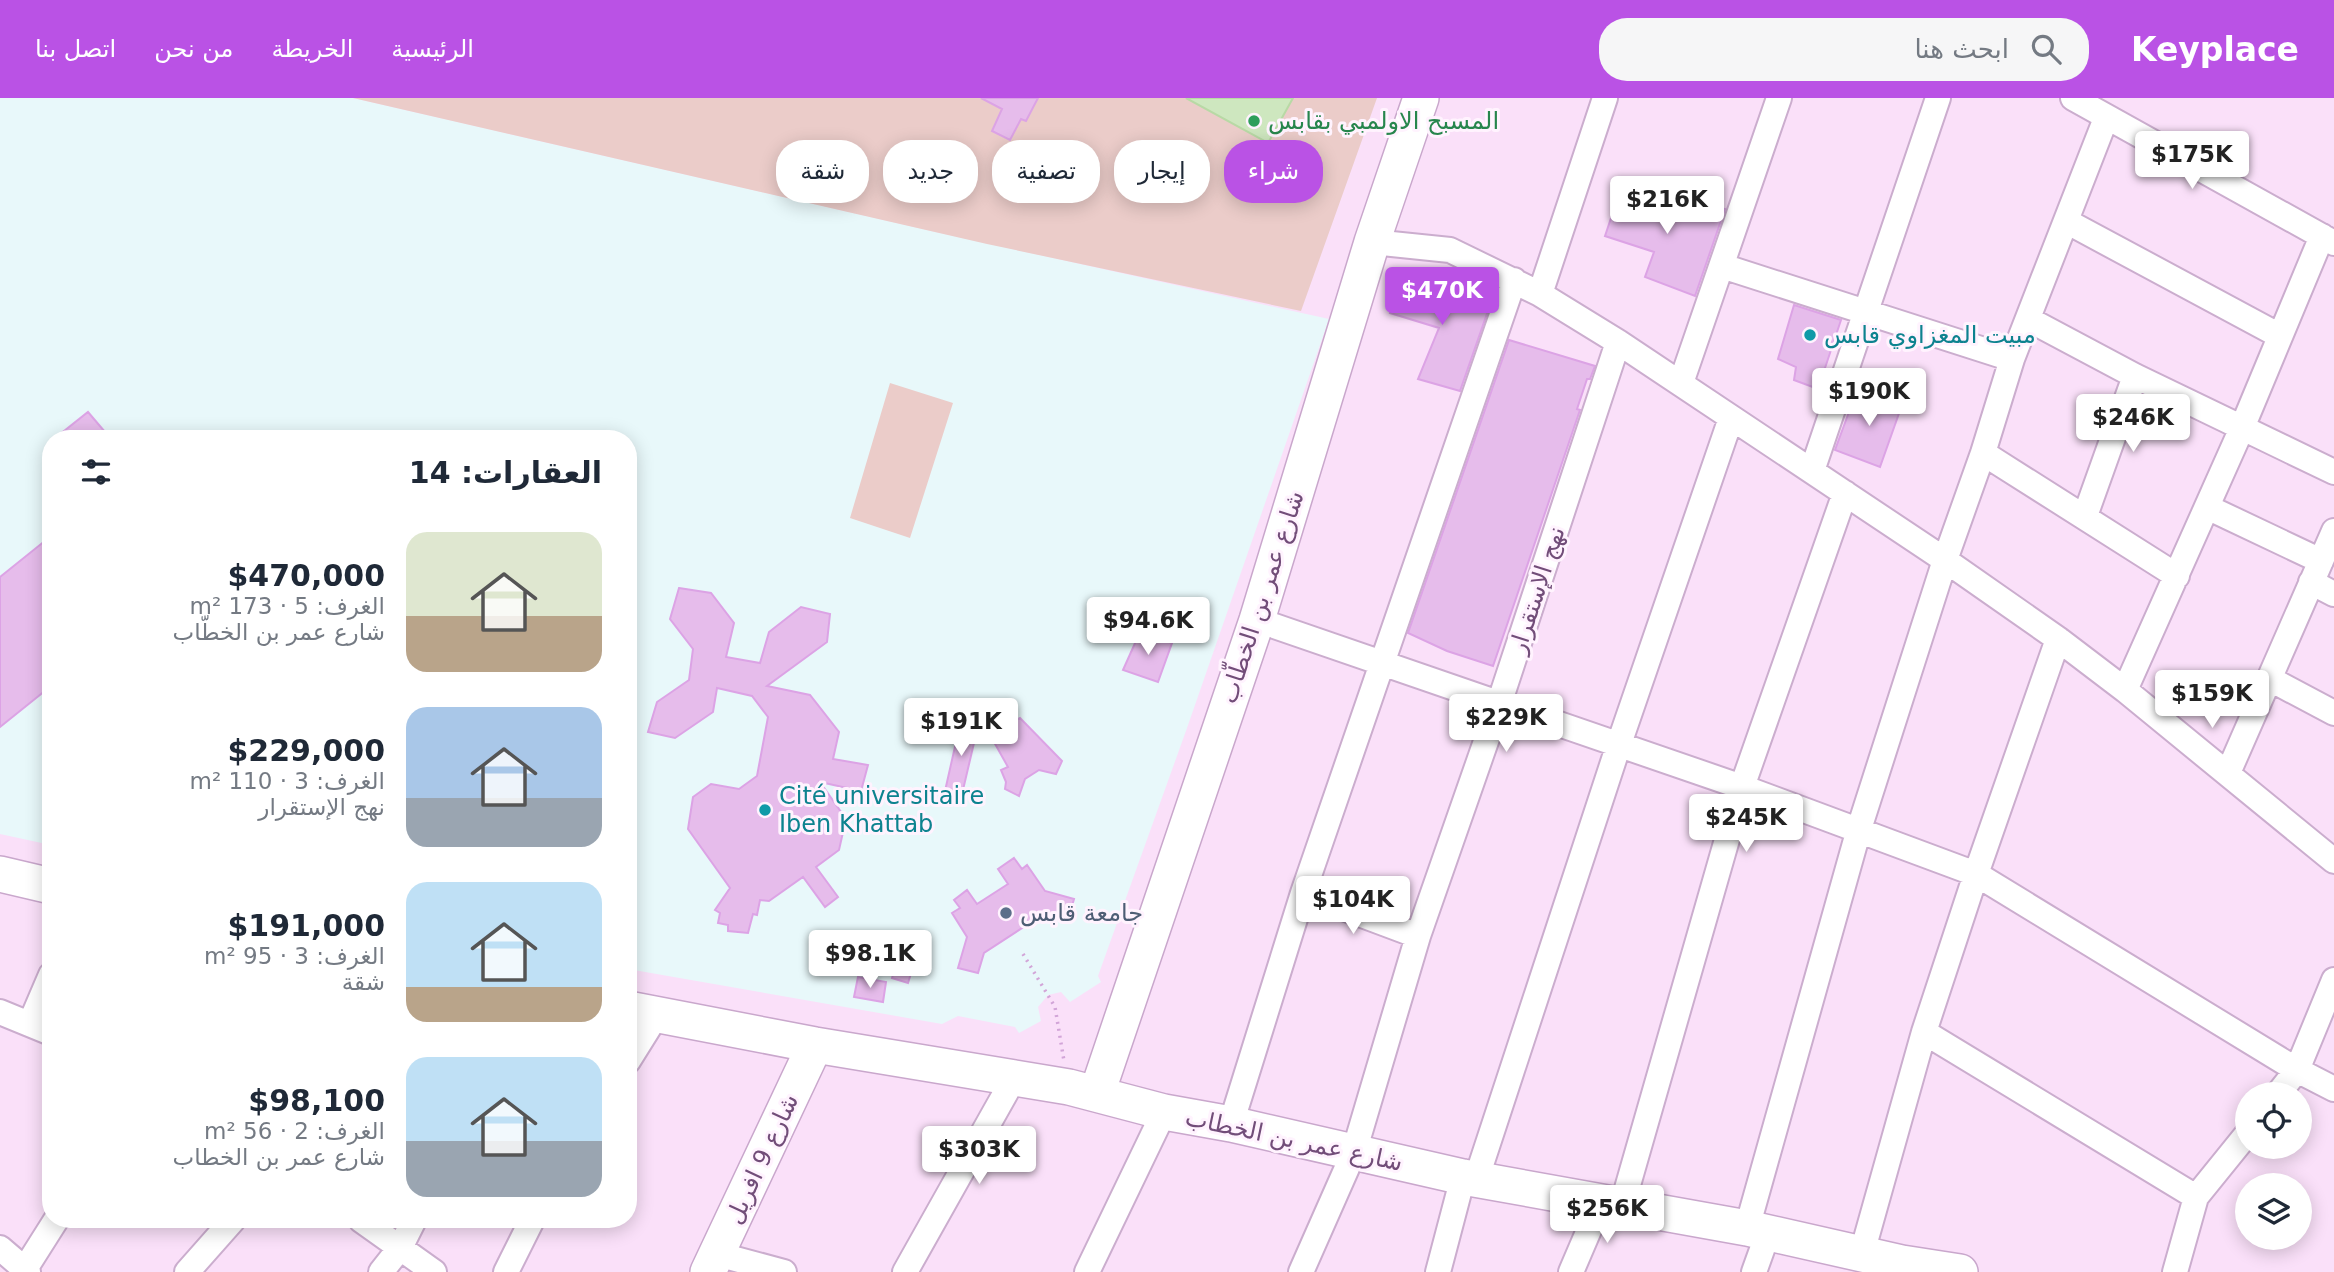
<!DOCTYPE html>
<html lang="ar">
<head>
<meta charset="utf-8">
<style>
	:root { --surface:#fff; --page:#f6f6f7; --text:#1f2937; --muted:#747a83; --accent:#ba52e5 }
	body { margin:0; font-family:"DejaVu Sans",Cairo,sans-serif; background:var(--page); color:var(--text); direction:rtl; height:100vh; display:flex; flex-direction:column; font-size:26px; white-space:nowrap }
	* { box-sizing:border-box; margin:0 }
	p { font-size:23px; color:var(--muted) }
	.icon { flex:none; width:38px; height:38px; fill:none; stroke:currentColor; stroke-width:2; stroke-linecap:round; stroke-linejoin:round }
	.map { position:relative; flex:1; overflow:hidden; direction:ltr }
	.side { position:absolute; left:42px; top:332px; width:595px; height:798px; display:flex; flex-direction:column; background:var(--surface); border-radius:28px; box-shadow:0 4px 18px #0003; direction:rtl }
	.side>* { flex:none }
	.hud { position:absolute; left:658px; top:42px; width:665px; height:63px; direction:rtl; display:flex; gap:14px }
	.tools { position:absolute; left:2235px; top:984px; display:grid; gap:14px }
	.tools a { display:grid; place-items:center; width:77px; height:77px; border-radius:50%; background:var(--surface); box-shadow:0 4px 18px #0003; font-size:35px }
	.price { position:absolute; translate:-50% -60px; padding:0 16px; border-radius:7px; background:#fff; color:#222; font-size:23px; line-height:46px; filter:drop-shadow(0 2px 4px #0008) }
	.price::after { content:''; position:absolute; left:50%; top:42px; width:21px; height:16px; margin-left:-10px; background:inherit; clip-path:polygon(0 0,100% 0,50% 100%) }
	.price.active { background:var(--accent); color:#fff }
	ul { padding:0; list-style:none }
	li { display:flex; align-items:center; gap:21px; height:175px; padding:0 35px }
	li span { display:grid; place-items:center; flex:none; width:196px; height:140px; border-radius:21px; color:#555 }
	li>.icon { margin-inline-start:auto }
	span .icon { width:84px; height:84px; fill:#fffc; stroke-width:1 }
	li b { font-size:30px }
	h2 { display:flex; justify-content:space-between; align-items:center; height:84px; padding:0 35px; font-size:30px }
	.chip { padding:0 24px; border-radius:28px; background:var(--surface); box-shadow:0 4px 18px #0003; font-size:24px; line-height:63px }
	.chip.active { background:var(--accent); color:#fff }
	header { display:flex; align-items:center; gap:42px; box-sizing:border-box; height:98px; padding:0 35px; background:var(--accent); color:#fff }
	header strong { font-size:33px }
	nav { display:flex; gap:38px; margin-inline-start:auto; font-size:24px }
	.search { width:490px; height:63px; background:var(--page); display:flex; align-items:center; gap:18px; box-sizing:border-box; padding:0 24px; border-radius:28px; color:var(--muted); font-size:26px }
	.map>svg:first-child { display:block }
	.residential { fill:#fae0f9; fill-rule:evenodd }
	.education { fill:#e8f8fa }
	.green { fill:#ebccc9 }
	.water { fill:#cee7bf; stroke:#b8d9a5; stroke-width:2 }
	.building { fill:#e6bceb; stroke:#dca3e5; stroke-width:2 }
	.lines { fill:none; stroke-linecap:round; stroke-linejoin:round }
	.street-casing { stroke:#cbadce; stroke-width:28 }
	.secondary-casing { stroke:#c9a7cc; stroke-width:38 }
	.path { stroke:#d2a5d8; stroke-width:3.5; stroke-dasharray:2 5; stroke-linecap:butt }
	.street { stroke:#fff; stroke-width:24 }
	.secondary { stroke:#fff; stroke-width:35 }
	.leisure-dot { fill:#2e9e5b; stroke:#fff3fe; stroke-width:2.5 }
	.culture-dot { fill:#0f9aa8; stroke:#fff3fe; stroke-width:2.5 }
	.service-dot { fill:#5c6f8a; stroke:#fff3fe; stroke-width:2.5 }
	.labels { text-anchor:middle; stroke-width:6; stroke-linejoin:round; paint-order:stroke }
	.leisure-label { font-size:24px; fill:#27864d; stroke:#fff3fe; text-anchor:start }
	.culture-label { font-size:24px; fill:#0d838f; stroke:#fff3fe; text-anchor:start }
	.street-label { font-size:24px; fill:#724d79; stroke:#fff3fe }
	.service-label { font-size:24px; fill:#4e5e75; stroke:#fff3fe; text-anchor:start }
</style>
</head>
<body>
<header>
<strong>Keyplace</strong>
<div class="search"><svg class="icon" aria-label="search" viewBox="0 0 24 24"><circle cx="10" cy="10" r="6"/><path d="M15 15l6 6"/></svg>ابحث هنا</div>
<nav><a>الرئيسية</a><a>الخريطة</a><a>من نحن</a><a>اتصل بنا</a></nav>
</header>
<div class="map">
<svg width="2334" height="1174" viewBox="0 0 2334 1174">
	<rect width="100%" height="100%" fill="#fdecfb"/>
	<!-- residential -->
	<path class="residential" d="M0 0H2334V1174H0ZM51 341H628V1122H51ZM2247 996H2300V1048H2247ZM2247 1087H2300V1139H2247Z"/>
	<!-- education -->
	<path class="education" d="M0 0H353L936 134 1329 221 1187 630 1098 878 1101 884 1070 904 1061 894 1048 897 1038 909 1041 923 1019 935 1015 929 958 918 942 926 628 871V341H51V747L0 736Z"/>
	<!-- green -->
	<path class="green" d="M353 0H1377L1301 213 987 146Z
		M890 285 953 305 910 440 850 420Z"/>
	<!-- water -->
	<path class="water" d="M1186 0H1293L1268 45Z"/>
	<!-- building -->
	<path class="building" d="M981 0H1038L1026 23 1021 21 1010 42 992 33 1002 11Z
		M1622 87 1684 107 1685 104 1714 114 1717 108 1725 111 1695 198 1645 179 1654 154 1605 138Z
		M1405 172 1428 177 1426 185 1490 207 1460 293 1418 281 1439 230 1390 215Z
		M1794 207 1841 222 1818 291 1794 282 1796 269 1778 261Z
		M1509 242 1595 268 1590 281H1587L1577 311 1580 312 1493 568 1447 553 1408 535Z
		M1882 294 1903 304 1880 369 1835 352 1856 295 1877 305Z
		M88 314 111 341H54Z
		M51 438V588L0 629V479Z
		M679 490 711 495 734 525 726 559 760 565 769 534 801 509 830 516 827 544 767 588 810 597 839 634 833 661 868 667 861 693 820 684 846 721 839 752 816 769 838 799 825 809 803 779 769 803 760 802 757 817 753 816 748 835 728 833V827L718 825 720 815 715 812 730 790 688 731 693 699 711 686 739 691 757 678 768 619 752 598 717 590 713 614 675 640 648 634 657 604 689 582 693 551 670 521Z
		M1140 534 1172 545 1158 584 1123 572Z
		M1020 620 1062 663 1056 676 1039 672 1025 681 1019 698 1005 691 1006 684 1001 672 1008 669 990 637Z
		M961 622 978 628 962 696 945 693Z
		M1014 760 1022 771 1027 767 1045 793 1074 801 1068 822 1042 817 984 855 978 875 958 870 967 839 952 815 960 810 954 802 967 792 977 806 1008 786 998 771Z
		M902 848 918 853 908 885 892 880Z
		M858 879 886 884 883 904 854 899Z"/>
	<g class="lines">
		<defs>
			<path id="street" d="M2073 0 2334 145
				M2066 123 2280 238
				M1372 144 1450 152 1540 196 1618 244 1945 462 2058 541 2125 592 2334 763
				M1722 168 2012 261
				M1540 196 1605 0
				M2028 221 2135 278 2334 374
				M1681 285 1779 0
				M1983 355 2177 478
				M1812 373 1938 0
				M2207 409 2321 463
				M2085 418 2135 278
				M2311 484 2334 496
				M1257 522 1742 689 1976 776 2297 972 2334 991
				M2270 581 2334 615
				M2125 592 2242 330 2322 138
				M2228 675 2334 433
				M1303 795 1418 838
				M0 914 51 935
				M30 926 51 877
				M1924 934 2196 1099
				M628 963 658 915
				M2278 996 2297 972 2334 882
				M1231 1026 1303 795 1514 182
				M1476 1082 1619 646 1731 320
				M1622 1108 1742 689 1845 395
				M361 1122 434 1174
				M1747 1130 1859 731 1945 462 1983 355 2012 261 2106 20
				M0 1150 28 1174
				M1862 1155 1924 934 1976 776 2058 541
				M717 1156 784 1174
				M25 1171 56 1122
				M187 1174 233 1122
				M381 1174 400 1150 414 1122
				M506 1174 532 1122
				M905 1174 1014 980
				M1087 1174 1164 1014
				M1301 1174 1354 1054 1418 838 1499 606 1618 244
				M1438 1174 1463 1079
				M1571 1174 1601 1104
				M1754 1174 1768 1135
				M2175 1174 2196 1099 2247 1036"/>
			<path id="secondary" d="M0 776 51 788
				M628 911 815 947 1069 989 1164 1014 1231 1026 1463 1079 1747 1130 1902 1165 1960 1174
				M1097 995 1257 522 1372 144 1421 0
				M708 1174 815 947"/>
		</defs>
		<!-- street casing -->
		<use href="#street" class="street-casing"/>
		<!-- secondary casing -->
		<use href="#secondary" class="secondary-casing"/>
		<!-- path -->
		<path class="path" d="M1023 856 1055 909 1064 963"/>
		<!-- street -->
		<use href="#street" class="street"/>
		<!-- secondary -->
		<use href="#secondary" class="secondary"/>
	</g>
	<!-- markers -->
	<circle class="leisure-dot" cx="1254" cy="23" r="7"/>
	<g class="culture-dot">
		<circle cx="1810" cy="237" r="7"/>
		<circle cx="765" cy="712" r="7"/>
	</g>
	<circle class="service-dot" cx="1006" cy="815" r="7"/>
	<g class="labels">
		<!-- leisure labels -->
		<g class="leisure-label">
			<text x="1268" y="31">المسبح الاولمبي بقابس</text>
		</g>
		<!-- culture labels -->
		<g class="culture-label">
			<text x="1824" y="245">مبيت المغزاوي قابس</text>
			<text x="779" y="706">Cité universitaire<tspan x="779" dy="28">Iben Khattab</tspan></text>
		</g>
		<!-- street labels -->
		<g class="street-label">
			<text transform="translate(1537 492) rotate(-72)" y="8">نهج الإستقرار</text>
			<text transform="translate(1262 499) rotate(-72)" y="8">شارع عمر بن الخطّاب</text>
			<text transform="translate(1294 1042) rotate(12)" y="8">شارع عمر بن الخطاب</text>
			<text transform="translate(762 1061) rotate(-65)" y="8">شارع 9 افريل</text>
		</g>
		<!-- service labels -->
		<g class="service-label">
			<text x="1020" y="823">جامعة قابس</text>
		</g>
	</g>
</svg>
<div class="tools">
<a><svg class="icon" aria-label="locate" viewBox="0 0 24 24"><circle cx="12" cy="12" r="6"/><path d="M12 2v4M12 18v4M2 12h4M18 12h4"/></svg></a>
<a><svg class="icon" aria-label="layers" viewBox="0 0 24 24"><path d="M12 4l9 5-9 5-9-5zM3 14l9 5 9-5"/></svg></a>
</div>
<b class="price" style="left:2192px;top:93px">$175K</b>
<b class="price" style="left:1667px;top:138px">$216K</b>
<b class="price active" style="left:1442px;top:229px">$470K</b>
<b class="price" style="left:1869px;top:330px">$190K</b>
<b class="price" style="left:2133px;top:356px">$246K</b>
<b class="price" style="left:1148px;top:559px">$94.6K</b>
<b class="price" style="left:2212px;top:632px">$159K</b>
<b class="price" style="left:1506px;top:656px">$229K</b>
<b class="price" style="left:961px;top:660px">$191K</b>
<b class="price" style="left:1746px;top:756px">$245K</b>
<b class="price" style="left:1353px;top:838px">$104K</b>
<b class="price" style="left:870px;top:892px">$98.1K</b>
<b class="price" style="left:979px;top:1088px">$303K</b>
<b class="price" style="left:1607px;top:1147px">$256K</b>
<div class="hud">
<a class="chip active">شراء</a>
<a class="chip">إيجار</a>
<a class="chip">تصفية</a>
<a class="chip">جديد</a>
<a class="chip">شقة</a>
</div>
<section class="side">
<h2>العقارات: 14<svg class="icon" aria-label="filters" viewBox="0 0 24 24"><path d="M4 7h16M4 17h16"/><circle cx="9" cy="7" r="2"/><circle cx="15" cy="17" r="2"/></svg></h2>
<ul>
<li><span style="background:linear-gradient(#dfe7d0 60%,#b9a48a 0)"><svg class="icon" aria-label="home" viewBox="0 0 24 24"><path d="M3 11l9-7 9 7M6 9v11h12V9"/></svg></span><div><b>$470,000</b><p>الغرف: 5 · 173 m²</p><p>شارع عمر بن الخطّاب</p></div></li>
<li><span style="background:linear-gradient(#a9c7e8 65%,#9aa5b1 0)"><svg class="icon" aria-label="home" viewBox="0 0 24 24"><path d="M3 11l9-7 9 7M6 9v11h12V9"/></svg></span><div><b>$229,000</b><p>الغرف: 3 · 110 m²</p><p>نهج الإستقرار</p></div></li>
<li><span style="background:linear-gradient(#bfe0f5 75%,#b9a48a 0)"><svg class="icon" aria-label="home" viewBox="0 0 24 24"><path d="M3 11l9-7 9 7M6 9v11h12V9"/></svg></span><div><b>$191,000</b><p>الغرف: 3 · 95 m²</p><p>شقة</p></div></li>
<li><span style="background:linear-gradient(#bfe0f5 60%,#9aa5b1 0)"><svg class="icon" aria-label="home" viewBox="0 0 24 24"><path d="M3 11l9-7 9 7M6 9v11h12V9"/></svg></span><div><b>$98,100</b><p>الغرف: 2 · 56 m²</p><p>شارع عمر بن الخطاب</p></div></li>
</ul>
</section>
</div>
</body>
</html>
